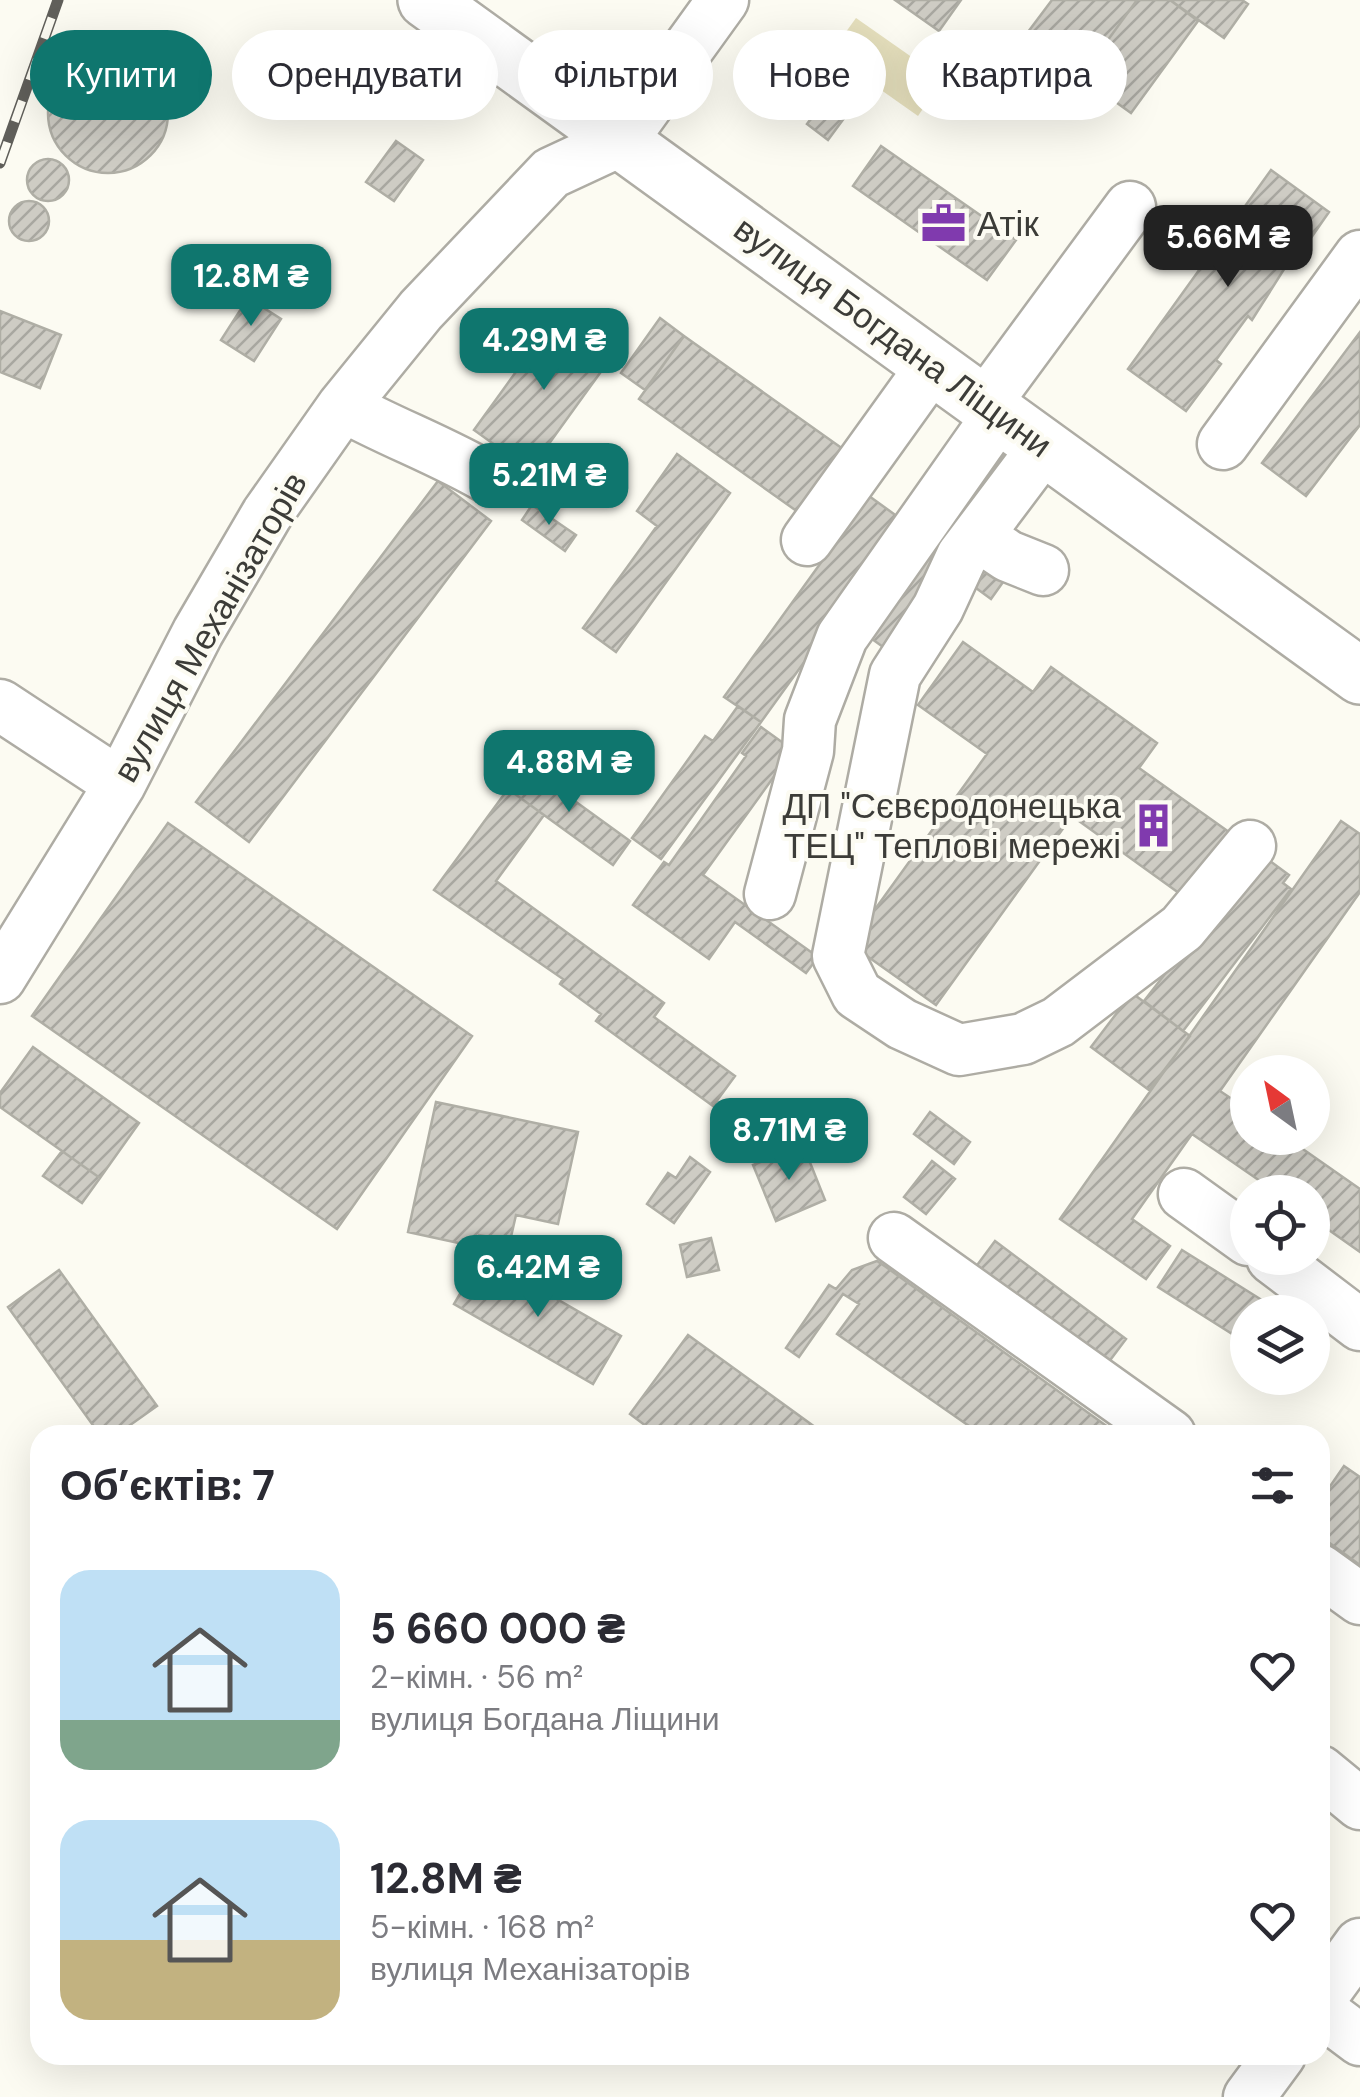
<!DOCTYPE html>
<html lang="uk">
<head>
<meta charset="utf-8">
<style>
	:root { --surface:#fff; --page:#f7f7f7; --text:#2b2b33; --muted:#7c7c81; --accent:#0f766e }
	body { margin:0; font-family:"DM Sans",sans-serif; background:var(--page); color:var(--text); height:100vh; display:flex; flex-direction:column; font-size:38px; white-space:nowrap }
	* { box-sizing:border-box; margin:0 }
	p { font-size:32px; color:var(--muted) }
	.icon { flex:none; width:55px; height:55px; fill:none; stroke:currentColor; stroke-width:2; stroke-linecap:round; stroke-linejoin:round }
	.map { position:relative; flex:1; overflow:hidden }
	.side { position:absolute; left:30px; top:1425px; width:1300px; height:640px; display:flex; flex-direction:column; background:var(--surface); border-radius:30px; box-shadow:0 10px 40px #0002 }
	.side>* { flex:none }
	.hud { position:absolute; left:30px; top:30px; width:1300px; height:90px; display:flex; gap:20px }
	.needle { width:65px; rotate:327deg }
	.buttons { position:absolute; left:1230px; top:1055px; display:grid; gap:20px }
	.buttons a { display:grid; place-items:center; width:100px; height:100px; border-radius:50%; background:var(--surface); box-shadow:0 10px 40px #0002; font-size:50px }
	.price { position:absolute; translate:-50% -85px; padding:0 22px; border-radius:20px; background:var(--accent); color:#fff; font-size:32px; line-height:65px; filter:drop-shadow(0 2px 5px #0008) }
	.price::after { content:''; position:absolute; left:50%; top:60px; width:30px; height:22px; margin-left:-15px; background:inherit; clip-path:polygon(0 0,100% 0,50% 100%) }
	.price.on { background:#222; color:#fff }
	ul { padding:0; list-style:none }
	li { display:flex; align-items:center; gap:30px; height:250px; padding:0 30px }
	li span { display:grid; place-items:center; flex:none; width:280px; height:200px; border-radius:30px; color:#555 }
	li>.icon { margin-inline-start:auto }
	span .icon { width:120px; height:120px; fill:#fffc; stroke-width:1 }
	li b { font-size:42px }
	h2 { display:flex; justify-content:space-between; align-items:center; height:120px; padding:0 30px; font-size:42px }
	.tag { padding:0 35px; border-radius:45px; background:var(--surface); box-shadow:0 10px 40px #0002; font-size:35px; line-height:90px }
	.tag.on { background:var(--accent); color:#fff }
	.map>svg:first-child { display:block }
	.green { fill:#e5dfbc }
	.building { fill:url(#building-hatch); stroke:#afaea5; stroke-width:2.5 }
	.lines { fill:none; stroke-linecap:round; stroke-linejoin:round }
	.minor-casing { stroke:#aeaca4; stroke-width:55 }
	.major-casing { stroke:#aeaca4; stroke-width:60 }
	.minor { stroke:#fff; stroke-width:50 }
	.major { stroke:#fff; stroke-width:55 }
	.rail-casing { stroke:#605f5a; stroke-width:11 }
	.rail { stroke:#fcfbf2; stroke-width:8; stroke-dasharray:22; stroke-linecap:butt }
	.labels { text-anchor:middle; stroke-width:8; stroke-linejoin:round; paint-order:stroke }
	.poi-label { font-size:35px; fill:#3c3c38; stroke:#fcfbf2; text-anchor:start }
	.street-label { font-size:35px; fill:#3c3c38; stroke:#fcfbf2 }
</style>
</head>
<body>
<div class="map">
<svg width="1360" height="2097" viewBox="0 0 1360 2097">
	<defs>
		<pattern id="building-hatch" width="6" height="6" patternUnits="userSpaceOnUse" patternTransform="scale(2.5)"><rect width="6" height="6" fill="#ceccc4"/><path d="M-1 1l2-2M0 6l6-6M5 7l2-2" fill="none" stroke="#a8a7a0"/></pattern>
	</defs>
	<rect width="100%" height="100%" fill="#fcfbf2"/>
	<!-- green -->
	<path class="green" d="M856 18 943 79 918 116 830 54Z"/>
	<!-- building -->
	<path class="building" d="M895 0H961L939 31Z
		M1052 0H1137L1081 77 1025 36Z
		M1137 0H1170L1198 21 1131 113 1081 77Z
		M1170 0H1242L1248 4 1224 38Z
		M48 113a60 60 0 1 1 120 0a60 60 0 1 1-120 0Z
		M831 91 853 106 828 140 807 124Z
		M396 141 423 160 394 201 366 182Z
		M881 146 1016 240 987 280 853 186Z
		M27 180a21 21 0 1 1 42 0a21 21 0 1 1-42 0Z
		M1271 170 1329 212 1297 258 1293 255 1252 320 1248 316 1216 360 1221 364 1186 411 1128 369Z
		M9 221a20 20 0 1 1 40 0a20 20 0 1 1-40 0Z
		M248 298 281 319 254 361 221 340Z
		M0 311 61 335 40 388 0 372Z
		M557 315 613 355 530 470 474 430Z
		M660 318 684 336 645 390 621 373Z
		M1360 332V425L1306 496 1262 463Z
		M684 336 843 449 798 512 639 399Z
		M677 454 730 493 616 652 583 628 657 526 637 511Z
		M438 481 491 521 249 842 196 802Z
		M869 496 905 522 761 722 724 697Z
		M532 505 576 535 565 551 522 520Z
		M929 531 957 552 897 657 858 629Z
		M982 556 1008 575 991 599 965 580Z
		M963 642 1033 692 1051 667 1157 743 1139 768 1236 837 1190 901 1072 816 936 1005 850 944 987 754 918 705Z
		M738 706 761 722 661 859 632 838 705 736 713 741Z
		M761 727 793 750 703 875 818 957 806 973 735 922 709 959 633 905 664 862 669 865 746 756 742 753Z
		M525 765 630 841 613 865 508 789Z
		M508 789 544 815 496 881 664 1003 654 1017 735 1076 713 1106 596 1021 601 1014 560 984 563 979 434 890Z
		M1341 821 1360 834V892L1220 1091 1248 1110V1138H1287L1360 1189V1252L1312 1218V1192H1276L1192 1134 1132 1219 1170 1246 1146 1279 1060 1219Z
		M168 823 472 1036 337 1229 32 1016Z
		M1259 853 1289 875 1283 883 1291 889 1183 1031 1144 1001Z
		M1132 993 1190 1036 1149 1090 1091 1047Z
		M33 1047 139 1123 100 1178 0 1107V1093Z
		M436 1102 578 1132 558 1224 516 1215 510 1241 479 1235 477 1247 408 1232Z
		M930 1112 970 1142 954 1164 914 1134Z
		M803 1145 825 1200 776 1221 753 1165Z
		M62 1151 100 1178 82 1203 43 1176Z
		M690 1157 710 1172 674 1223 647 1204 668 1173 676 1178Z
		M932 1161 955 1179 926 1214 904 1197Z
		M711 1238 719 1270 687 1277 680 1245Z
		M995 1241 1126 1339 1102 1371 972 1272Z
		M1182 1250 1281 1312H1248V1344L1158 1287Z
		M482 1256 621 1336 593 1384 454 1304Z
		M877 1261 886 1267 1119 1435H982L837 1334 859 1304 843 1294 799 1357 786 1348 829 1285 836 1289 852 1270Z
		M59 1270 157 1406 116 1435H100L8 1307Z
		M688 1335 826 1435H730L724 1431 721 1435H658L630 1414Z
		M1344 1466 1360 1477V1565L1320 1536V1501Z"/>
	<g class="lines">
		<defs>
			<path id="minor" d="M985 404 1130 207
				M343 406C392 433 443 451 492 480
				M1223 444 1360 256
				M1044 447 962 556 938 608 895 675 838 956 857 994 902 1024 959 1050 1023 1039 1058 1022 1182 928 1250 846
				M978 536 1008 556 1043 570
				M807 540 932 366
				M0 705 120 784
				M770 894 808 751 810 720 842 637 999 414
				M0 978 120 784 198 632 267 514 343 406 421 310 551 173 622 140 723 0
				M1184 1194 1248 1240
				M894 1238 1170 1435
				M1272 1258 1360 1325
				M1320 1570 1360 1599
				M1320 1771 1360 1804
				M1320 1999 1360 1944
				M1320 2010 1360 2040
				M1249 2097 1280 2055"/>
			<path id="major" d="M426 0 1360 676"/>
		</defs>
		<!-- minor casing -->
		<use href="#minor" class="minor-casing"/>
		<!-- major casing -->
		<use href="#major" class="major-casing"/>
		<!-- minor -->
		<use href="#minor" class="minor"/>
		<!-- major -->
		<use href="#major" class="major"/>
		<defs>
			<path id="rail" d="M0 163 58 0"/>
		</defs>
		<!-- rail casing -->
		<use href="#rail" class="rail-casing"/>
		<!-- rail -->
		<use href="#rail" class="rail"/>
	</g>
	<!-- icons -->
	<defs>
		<symbol id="office-bare" viewBox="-9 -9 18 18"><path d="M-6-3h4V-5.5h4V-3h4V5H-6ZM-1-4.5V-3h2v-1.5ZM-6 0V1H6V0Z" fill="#803aae" stroke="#fcfbf2" stroke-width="2.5" paint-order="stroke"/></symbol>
		<symbol id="building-bare" viewBox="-9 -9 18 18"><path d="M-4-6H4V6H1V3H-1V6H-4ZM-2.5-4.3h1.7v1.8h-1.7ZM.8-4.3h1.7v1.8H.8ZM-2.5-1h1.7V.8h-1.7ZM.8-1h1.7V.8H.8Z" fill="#803aae" stroke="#fcfbf2" stroke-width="2.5" paint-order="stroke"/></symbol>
	</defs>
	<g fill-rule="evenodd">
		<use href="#office-bare" x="912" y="192" width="63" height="63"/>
		<use href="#building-bare" x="1122" y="794" width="63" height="63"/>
	</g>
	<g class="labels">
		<!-- poi labels -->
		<g class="poi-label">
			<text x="977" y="236">Атік</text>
			<text x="1121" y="818" text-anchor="end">ДП "Сєвєродонецька<tspan x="1121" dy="40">ТЕЦ" Теплові мережі</tspan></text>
		</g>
		<!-- street labels -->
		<g class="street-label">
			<text transform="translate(893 337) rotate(36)" y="12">вулиця Богдана Ліщини</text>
			<text transform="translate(210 627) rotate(-60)" y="12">вулиця Механізаторів</text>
		</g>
	</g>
</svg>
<div class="buttons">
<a><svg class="needle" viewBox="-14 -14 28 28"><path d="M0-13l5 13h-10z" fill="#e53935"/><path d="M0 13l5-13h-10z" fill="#7c7c81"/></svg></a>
<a><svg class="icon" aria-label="locate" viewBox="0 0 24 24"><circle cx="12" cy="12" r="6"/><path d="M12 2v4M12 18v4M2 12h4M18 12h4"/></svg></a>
<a><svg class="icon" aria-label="layers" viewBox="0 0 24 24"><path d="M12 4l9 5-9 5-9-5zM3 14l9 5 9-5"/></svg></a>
</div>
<b class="price on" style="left:1228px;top:290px">5.66M ₴</b>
<b class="price" style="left:251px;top:329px">12.8M ₴</b>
<b class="price" style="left:544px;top:393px">4.29M ₴</b>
<b class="price" style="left:549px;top:528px">5.21M ₴</b>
<b class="price" style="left:569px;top:815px">4.88M ₴</b>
<b class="price" style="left:789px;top:1183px">8.71M ₴</b>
<b class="price" style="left:538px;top:1320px">6.42M ₴</b>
<div class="hud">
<a class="tag on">Купити</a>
<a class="tag">Орендувати</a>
<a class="tag">Фільтри</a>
<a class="tag">Нове</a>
<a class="tag">Квартира</a>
</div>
<section class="side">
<h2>Об’єктів: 7<svg class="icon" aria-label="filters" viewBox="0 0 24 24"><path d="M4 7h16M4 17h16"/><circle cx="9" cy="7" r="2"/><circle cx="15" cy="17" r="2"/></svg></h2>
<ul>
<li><span style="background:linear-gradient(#bfe0f5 75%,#7fa58c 0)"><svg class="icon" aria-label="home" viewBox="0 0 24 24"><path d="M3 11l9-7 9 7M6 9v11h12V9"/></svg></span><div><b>5 660 000 ₴</b><p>2-кімн. · 56 m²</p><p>вулиця Богдана Ліщини</p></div><svg class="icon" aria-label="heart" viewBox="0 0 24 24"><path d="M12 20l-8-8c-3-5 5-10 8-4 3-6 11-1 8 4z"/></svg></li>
<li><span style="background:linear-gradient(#bfe0f5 60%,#c2b280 0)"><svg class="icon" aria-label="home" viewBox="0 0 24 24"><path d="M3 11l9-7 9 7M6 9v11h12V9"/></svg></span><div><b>12.8M ₴</b><p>5-кімн. · 168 m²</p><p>вулиця Механізаторів</p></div><svg class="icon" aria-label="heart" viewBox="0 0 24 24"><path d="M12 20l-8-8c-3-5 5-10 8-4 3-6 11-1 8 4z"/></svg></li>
</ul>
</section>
</div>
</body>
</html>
